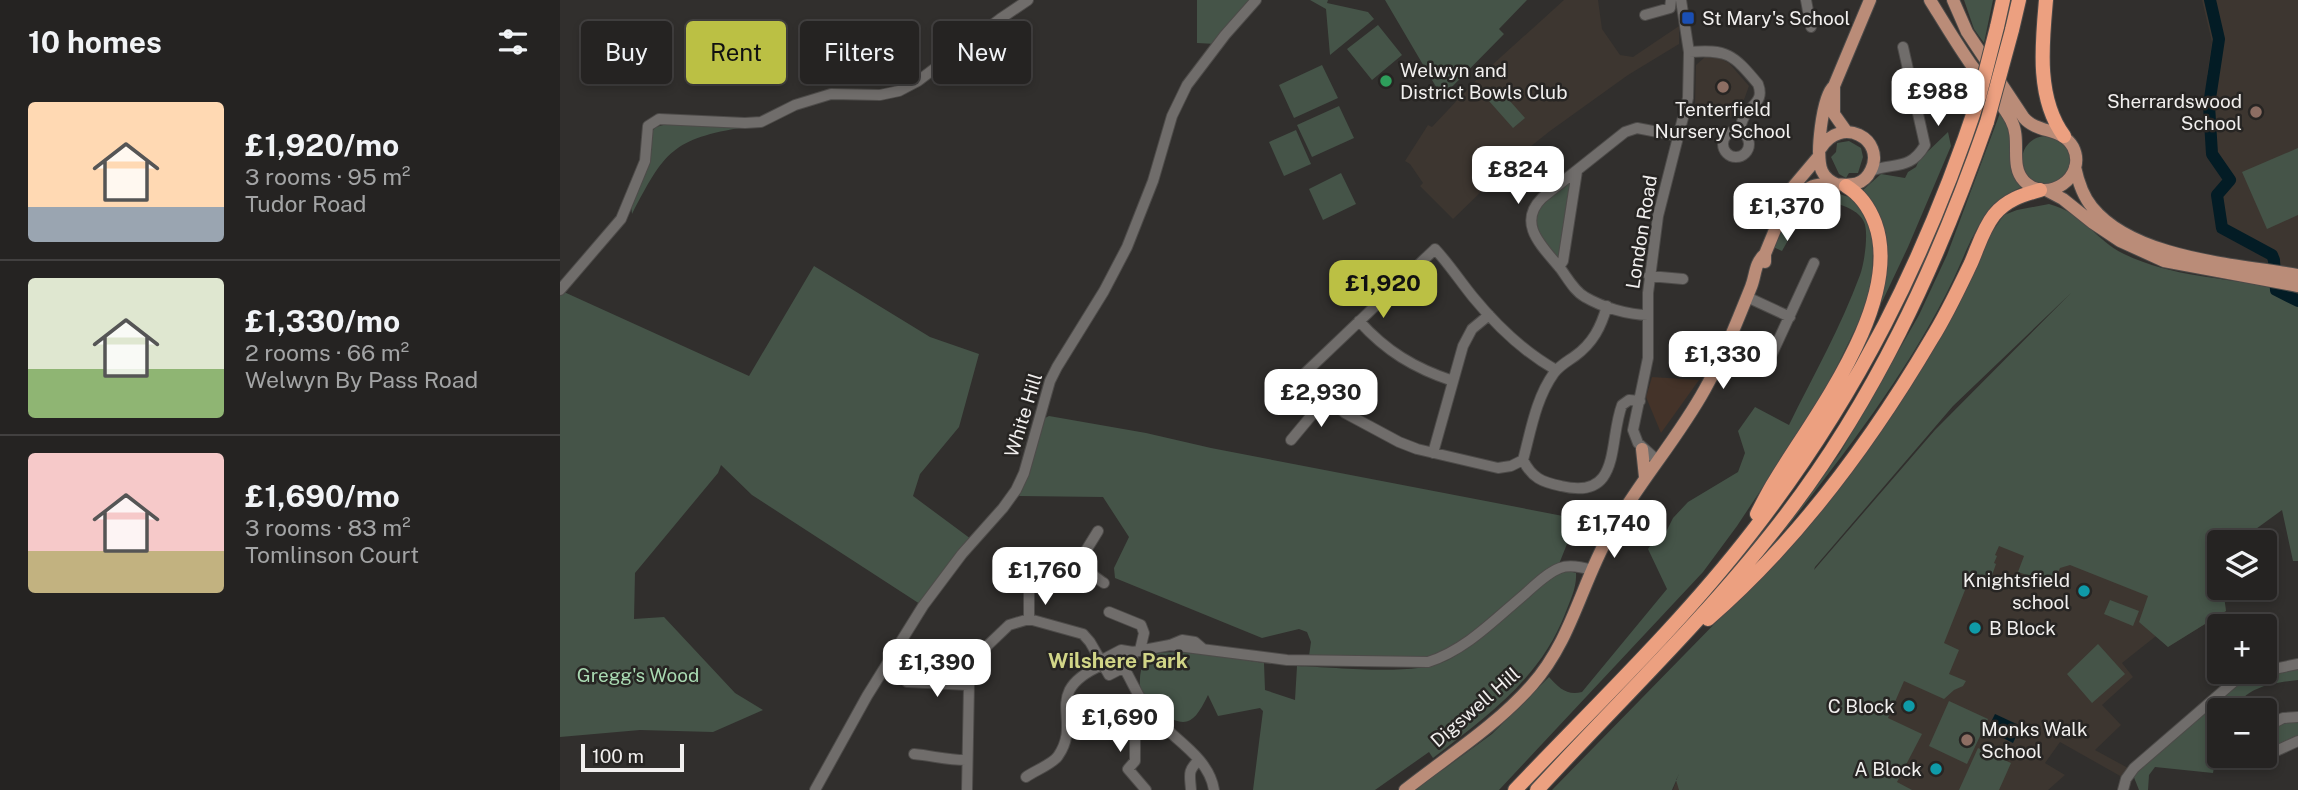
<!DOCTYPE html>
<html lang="en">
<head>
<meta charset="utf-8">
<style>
	:root { --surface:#252322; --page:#312f2f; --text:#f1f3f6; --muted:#a3a4a5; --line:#424040; --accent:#bbc044 }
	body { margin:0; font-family:"Public Sans",sans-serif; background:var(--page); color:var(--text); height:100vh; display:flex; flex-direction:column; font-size:26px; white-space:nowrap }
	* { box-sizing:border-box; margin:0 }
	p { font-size:23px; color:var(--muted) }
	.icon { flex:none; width:38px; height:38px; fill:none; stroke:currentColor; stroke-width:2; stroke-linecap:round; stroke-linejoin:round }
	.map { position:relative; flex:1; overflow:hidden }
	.panel { display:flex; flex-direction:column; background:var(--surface); width:560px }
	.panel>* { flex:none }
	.top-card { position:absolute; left:21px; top:21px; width:665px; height:63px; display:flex; gap:14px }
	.controls { position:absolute; left:1647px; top:530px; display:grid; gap:14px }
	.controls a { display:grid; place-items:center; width:70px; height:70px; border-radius:7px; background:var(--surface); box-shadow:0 4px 10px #0003,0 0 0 2px var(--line); font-size:35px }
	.scale { position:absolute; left:21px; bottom:18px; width:103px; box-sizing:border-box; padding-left:7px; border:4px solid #f1efee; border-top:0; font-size:19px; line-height:24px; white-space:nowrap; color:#f1efee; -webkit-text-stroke:5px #272523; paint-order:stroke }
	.price { position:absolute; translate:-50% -60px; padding:0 16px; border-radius:14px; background:#fff; color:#222; font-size:23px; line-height:46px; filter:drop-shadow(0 2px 4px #0008) }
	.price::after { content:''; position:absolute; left:50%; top:42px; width:21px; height:16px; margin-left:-10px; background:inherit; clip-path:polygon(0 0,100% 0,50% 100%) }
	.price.on { background:var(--accent); color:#111 }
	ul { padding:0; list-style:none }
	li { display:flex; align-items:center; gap:21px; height:175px; padding:0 28px }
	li+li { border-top:2px solid var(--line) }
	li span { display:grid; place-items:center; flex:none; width:196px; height:140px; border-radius:7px; color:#555 }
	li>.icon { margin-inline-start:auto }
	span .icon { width:84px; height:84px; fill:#fffc; stroke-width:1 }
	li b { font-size:30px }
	h2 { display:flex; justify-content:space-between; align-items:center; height:84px; padding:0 28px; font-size:30px }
	.tag { padding:0 24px; border-radius:7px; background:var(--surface); box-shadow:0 4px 10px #0003,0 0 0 2px var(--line); font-size:24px; line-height:63px }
	.tag.on { background:var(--accent); color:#111 }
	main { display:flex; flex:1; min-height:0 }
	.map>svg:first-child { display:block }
	.commercial { fill:#443329 }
	.built { fill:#3d3630 }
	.green { fill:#455448; fill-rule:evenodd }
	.water { fill:#031c25 }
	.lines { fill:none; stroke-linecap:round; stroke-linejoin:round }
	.river { stroke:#031c25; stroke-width:12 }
	.minor-casing { stroke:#4d4b49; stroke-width:12 }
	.major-casing { stroke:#4d4b49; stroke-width:14 }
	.highway-casing { stroke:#4d4b49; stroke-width:16 }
	.minor { stroke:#706d6b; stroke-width:10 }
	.major { stroke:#ba8c78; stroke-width:12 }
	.highway { stroke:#eca080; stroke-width:14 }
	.highway-bridge-casing { stroke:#4d4b49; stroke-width:16; stroke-linecap:butt }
	.highway-bridge { stroke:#eca080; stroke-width:14 }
	.transit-dot { fill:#1a4fb4; stroke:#272523; stroke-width:2.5 }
	.leisure-dot { fill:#2e9e5b; stroke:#272523; stroke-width:2.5 }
	.education-dot { fill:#8d6e63; stroke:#272523; stroke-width:2.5 }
	.culture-dot { fill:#0f9aa8; stroke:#272523; stroke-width:2.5 }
	.labels { text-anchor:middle; stroke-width:5; stroke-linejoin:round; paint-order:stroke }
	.poi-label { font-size:19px; fill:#f1efee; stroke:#272523; text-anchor:start }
	.street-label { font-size:19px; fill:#f1efee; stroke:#272523 }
	.park-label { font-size:19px; fill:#a9dab2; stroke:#272523 }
	.neighbourhood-label { font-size:21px; font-weight:bold; fill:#d1d587; stroke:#272523 }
</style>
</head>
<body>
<main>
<section class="panel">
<h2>10 homes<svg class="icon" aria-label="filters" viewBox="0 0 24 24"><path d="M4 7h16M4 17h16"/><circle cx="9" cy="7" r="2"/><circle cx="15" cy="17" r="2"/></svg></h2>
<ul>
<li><span style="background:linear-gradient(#ffd9b3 75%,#9aa5b1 0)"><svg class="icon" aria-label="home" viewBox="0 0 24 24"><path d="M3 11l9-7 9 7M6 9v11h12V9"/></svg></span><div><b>£1,920/mo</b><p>3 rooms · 95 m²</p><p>Tudor Road</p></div></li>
<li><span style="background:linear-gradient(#dfe7d0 65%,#8fb573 0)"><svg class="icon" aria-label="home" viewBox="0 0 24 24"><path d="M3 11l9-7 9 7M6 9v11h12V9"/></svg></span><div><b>£1,330/mo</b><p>2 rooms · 66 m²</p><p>Welwyn By Pass Road</p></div></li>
<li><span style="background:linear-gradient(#f6c9c9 70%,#c2b280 0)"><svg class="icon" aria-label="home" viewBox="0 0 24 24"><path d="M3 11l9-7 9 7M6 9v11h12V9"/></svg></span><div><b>£1,690/mo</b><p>3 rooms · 83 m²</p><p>Tomlinson Court</p></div></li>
</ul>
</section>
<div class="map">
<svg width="1738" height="790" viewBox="0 0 1738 790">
	<rect width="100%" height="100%" fill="#312f2d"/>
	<!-- commercial -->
	<path class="commercial" d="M1092 377 1139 380 1101 433 1086 397Z"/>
	<!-- built -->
	<path class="built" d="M1004 0H1038L1042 29 1060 55 1073 57 1119 26V44L1068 75 990 131 955 159 893 219 860 186 863 183 850 164 845 161 868 125 872 127 921 75Z
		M1642 0H1738V270L1717 267 1709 251 1662 225 1659 213 1661 199 1676 180 1658 158 1651 75H1647L1652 42Z
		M1145 57 1159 58 1169 63 1189 86 1177 119 1135 104 1136 65Z
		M1586 408 1637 491 1658 554 1659 588H1663L1666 611 1608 647 1596 636 1562 663 1573 677 1542 705 1561 725 1535 750 1568 768 1562 777 1500 742 1485 763 1505 775 1488 790H1113L1117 779 1375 430Z"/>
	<!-- green -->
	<path class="green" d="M637 0H693L656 44 637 43Z
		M750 0H768L767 3 808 12 814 19 770 55 766 9Z
		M825 0H967L939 29 944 34 882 97Z
		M1404 0H1433L1424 43 1414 29Z
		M818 25 842 55 812 80 787 49Z
		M762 65 778 98 734 118 719 85Z
		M941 91 965 118 953 128 929 101Z
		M779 106 794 138 752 157 737 125Z
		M1440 113 1447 123 1453 145 1451 164 1453 174 1462 187C1422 202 1411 242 1394 278 1350 370 1287 450 1225 530L1223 528 1280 453 1359 315 1387 255Z
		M107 124 185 127C112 139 105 151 72 214L71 205 91 132 96 127Z
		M736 130 751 164 724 176 709 142Z
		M1388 132 1391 146 1348 247 1322 302 1318 299 1313 206 1303 190 1321 174 1345 178 1348 172 1356 167 1359 160Z
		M1462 160a24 24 0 1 1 48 0a24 24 0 1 1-48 0Z
		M1289 141 1301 148 1303 157 1298 173H1289L1286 178 1279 174 1271 157 1276 152 1277 143Z
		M1738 148V215L1707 229 1682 172Z
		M781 173 796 204 763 220 749 189Z
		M1012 178 999 259C992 252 981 243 977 234 966 209 996 191 1012 178Z
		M1269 191 1289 197 1297 203 1312 233 1313 251 1312 278 1305 309 1261 399 1177 526 1143 572 939 790H854L863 781 884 769 932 734 989 677C999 688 1007 696 1022 692L1107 589 1088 549 1094 540 1105 534 1113 518 1128 502 1178 472 1185 453 1178 431 1195 407 1229 425C1253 376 1281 327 1300 275 1304 265 1309 232 1304 222 1299 210 1282 205 1269 201L1242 215 1222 251 1213 247C1228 222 1239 196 1269 191Z
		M1489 204C1524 213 1535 240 1564 254 1614 278 1661 276 1712 288L1718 295 1738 304V561H1733L1722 510 1678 542H1659V588H1663L1666 611 1608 647 1579 622 1588 596 1510 565 1500 568 1493 584 1458 572 1464 556 1439 546 1435 555 1437 556 1434 563 1436 564 1430 581 1411 575 1384 643 1399 650 1389 674 1406 681 1403 686 1394 690 1384 699 1344 681 1328 718 1362 734 1337 782 1352 790H1119L1116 780 1119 774 1112 790H992L1212 565 1394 305 1430 235 1444 215 1457 210ZM1511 293 1375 430 1254 570 1255 567 1393 406Z
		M254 266 370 337 419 354 399 427 360 474 353 496 411 539 360 604 192 495 161 465 158 473 75 573 74 619 104 617 175 693 203 710 153 732 80 730 0 737V296L4 292 189 376Z
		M489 416 586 433 651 448 1034 522 1007 544 999 564 964 588 898 644 869 657 749 656 751 642 747 632 739 629 702 638 555 578 554 568 569 537 543 497 459 496 485 418Z
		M1009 571 1016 573C1017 587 1010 601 1005 614 980 679 926 717 873 758L869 752 815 790H693L703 711 700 708 658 716 648 695C634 724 626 730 599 711 590 705 581 696 580 685 579 676 582 666 584 658 601 644 679 660 704 663L705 690 735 700 737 666C775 667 856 677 888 660 927 640 971 580 1009 571Z
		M1550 600 1579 611 1573 626 1544 614Z
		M1538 644 1565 674 1532 703 1507 674Z
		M1738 668V680C1710 683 1689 686 1672 710H1659V738L1653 773 1595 767 1589 775 1588 790H1579L1573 775 1678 682Z
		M1389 701 1428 719 1407 764 1369 746Z
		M1738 720V738L1726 745 1705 746V730L1711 725Z
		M1418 748 1451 763 1439 790H1399Z"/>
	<!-- water -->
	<path class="water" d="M1435 714 1461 726 1453 743 1427 730Z"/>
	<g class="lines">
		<!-- river -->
		<path class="river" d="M1650 0 1659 39 1649 105 1652 154 1670 180 1657 195 1662 228 1712 255 1714 260 1716 290 1738 301"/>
		<defs>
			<path id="minor" d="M1246 0 1251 27
				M1085 15 1110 8 1111 0
				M1129 52C1167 49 1173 54 1198 84 1204 100 1194 103 1186 114 1182 119 1181 126 1179 131
				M1163 144a13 13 0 1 1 26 0a13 13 0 1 1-26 0Z
				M1311 171C1334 162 1350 171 1365 145L1343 47
				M999 267 1003 261 1017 171
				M1089 276 1123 279
				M0 290 61 219 85 161 88 126 99 119 185 123 201 122 235 105 271 94 320 95 339 91 358 81 440 19 468 0
				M1187 297 1230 317
				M1088 315C1068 315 1042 307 1025 297 1014 291 1007 277 1000 268 983 247 956 224 982 198L1065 132 1077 128 1119 136
				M799 321C826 351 854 368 893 381
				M1206 367 1254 263
				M996 370C964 352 936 325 913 297 900 281 889 264 875 249L745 373 750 383 785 413 839 442 857 449 938 468 951 466 963 460C971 430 976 398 994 373 1000 365 1008 361 1015 356 1033 343 1041 327 1047 306
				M731 440 766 398
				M873 453 903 346 912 329 929 315
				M963 460C972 478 982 482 1001 486 1062 501 1048 442 1062 405L1069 400 1080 401
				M1098 461 1078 443 1073 430 1088 358V293L1098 216 1128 98 1129 52 1121 0
				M517 565 538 531
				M549 612 581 625 584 633 580 650
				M469 619V569C490 534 521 568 544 583
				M610 645 727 660 868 662C906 650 935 619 965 594 975 585 987 573 1000 568 1010 564 1022 567 1032 570
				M540 661 561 650 573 652 610 645 622 640 635 642 642 648
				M564 668C573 683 580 702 592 715 613 739 649 757 654 790
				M1704 671 1738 664
				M347 682 409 685
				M1704 728 1723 718 1738 717
				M1704 749 1716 751 1738 741
				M354 754C374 756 386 760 406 760
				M466 777C474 771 493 764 498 756 524 719 479 693 542 665
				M255 790 307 696 363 606 402 554 443 508 456 490 464 473 490 381 497 367 544 291 567 247 593 181 612 116 627 85 665 35 696 0
				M407 790 409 685 416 661 427 646 449 625 469 619 523 634 530 642 549 675 572 663 573 652
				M586 790 568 769 575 761V733L590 713
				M631 790C630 775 627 771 639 760
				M1563 790 1566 779 1574 768 1677 679 1702 672"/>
			<path id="major" d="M1370 0C1383 21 1396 43 1410 63 1424 82 1440 100 1451 120 1462 140 1449 165 1464 181 1487 205 1528 177 1513 147 1502 127 1478 134 1464 118L1407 32 1393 0
				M1274 87V114L1286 131
				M1515 167C1518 181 1522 195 1532 207 1574 259 1676 264 1738 275
				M1278 185C1271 182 1265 178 1262 171 1255 157 1262 96 1274 86L1310 0
				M1486 190 1503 199 1533 223 1560 241 1604 261 1738 286
				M1219 220C1230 209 1238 193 1253 186 1273 178 1299 196 1311 170 1326 139 1281 115 1261 148
				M1205 262V254L1219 220V210L1232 188 1259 156
				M1082 449 1085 477
				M845 790C888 756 936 726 972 685 1011 641 1021 585 1049 535 1077 484 1117 440 1145 389 1163 357 1177 322 1191 287 1196 275 1194 264 1205 254"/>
			<path id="highway" d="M1486 0C1482 44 1476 98 1504 136
				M1437 27 1443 0
				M1452 30 1459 0
				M1197 514C1203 503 1208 492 1215 481 1254 416 1344 302 1315 223 1309 207 1301 195 1286 186
				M1148 619C1238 541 1312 440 1372 338 1387 314 1399 288 1411 263 1418 247 1423 229 1434 215 1446 200 1462 195 1480 190
				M955 790C1035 706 1121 624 1192 532 1296 398 1366 258 1419 97
				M977 790C1058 702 1145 619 1219 524 1313 404 1377 266 1427 122"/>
		</defs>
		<!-- minor casing -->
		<use href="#minor" class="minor-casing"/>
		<!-- major casing -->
		<use href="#major" class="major-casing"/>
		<!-- highway casing -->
		<use href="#highway" class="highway-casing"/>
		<!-- minor -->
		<use href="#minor" class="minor"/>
		<!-- major -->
		<use href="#major" class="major"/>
		<!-- highway -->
		<use href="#highway" class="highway"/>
		<defs>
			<path id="highway-bridge" d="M1419 97 1437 27
				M1427 122 1452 30"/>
		</defs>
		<!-- highway-bridge casing -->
		<use href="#highway-bridge" class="highway-bridge-casing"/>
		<!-- highway-bridge -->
		<use href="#highway-bridge" class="highway-bridge"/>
	</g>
	<!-- markers -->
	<rect class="transit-dot" x="1121" y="11" width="14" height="14" rx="3.5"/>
	<circle class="leisure-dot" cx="826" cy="81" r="7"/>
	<g class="education-dot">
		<circle cx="1163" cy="87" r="7"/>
		<circle cx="1696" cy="112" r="7"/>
		<circle cx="1407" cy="740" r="7"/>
	</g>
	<g class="culture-dot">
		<circle cx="1524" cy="591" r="7"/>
		<circle cx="1415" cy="628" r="7"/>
		<circle cx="1349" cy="706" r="7"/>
		<circle cx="1376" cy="769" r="7"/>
	</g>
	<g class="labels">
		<!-- poi labels -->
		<g class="poi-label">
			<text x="1142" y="25">St Mary's School</text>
			<text x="840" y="77">Welwyn and<tspan x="840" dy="22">District Bowls Club</tspan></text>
			<text x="1682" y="108" text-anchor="end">Sherrardswood<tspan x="1682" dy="22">School</tspan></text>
			<text x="1163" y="116" text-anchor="middle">Tenterfield<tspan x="1163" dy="22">Nursery School</tspan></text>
			<text x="1510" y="587" text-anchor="end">Knightsfield<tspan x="1510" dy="22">school</tspan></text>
			<text x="1429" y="635">B Block</text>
			<text x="1335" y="713" text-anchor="end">C Block</text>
			<text x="1421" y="736">Monks Walk<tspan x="1421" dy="22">School</tspan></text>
			<text x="1362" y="776" text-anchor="end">A Block</text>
		</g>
		<!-- street labels -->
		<g class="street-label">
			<text transform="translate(1081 232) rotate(-81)" y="7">London Road</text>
			<text transform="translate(463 415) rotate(-73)" y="7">White Hill</text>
			<text transform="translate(915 707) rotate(-41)" y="7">Digswell Hill</text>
		</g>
		<!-- park labels -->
		<g class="park-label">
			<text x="78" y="682">Gregg's Wood</text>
		</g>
		<!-- neighbourhood labels -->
		<g class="neighbourhood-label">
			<text x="558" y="668">Wilshere Park</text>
		</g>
	</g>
</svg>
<div class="controls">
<a><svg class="icon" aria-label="layers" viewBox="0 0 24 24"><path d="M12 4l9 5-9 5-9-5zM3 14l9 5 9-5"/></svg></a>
<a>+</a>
<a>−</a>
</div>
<div class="scale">100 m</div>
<b class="price" style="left:1378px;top:128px">£988</b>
<b class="price" style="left:958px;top:206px">£824</b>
<b class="price" style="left:1227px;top:243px">£1,370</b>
<b class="price on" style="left:823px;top:320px">£1,920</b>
<b class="price" style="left:1163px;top:391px">£1,330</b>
<b class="price" style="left:761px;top:429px">£2,930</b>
<b class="price" style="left:1054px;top:560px">£1,740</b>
<b class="price" style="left:485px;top:607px">£1,760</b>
<b class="price" style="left:377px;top:699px">£1,390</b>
<b class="price" style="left:560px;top:754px">£1,690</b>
<div class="top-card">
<a class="tag">Buy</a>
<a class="tag on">Rent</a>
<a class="tag">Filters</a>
<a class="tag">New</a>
</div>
</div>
</main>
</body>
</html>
